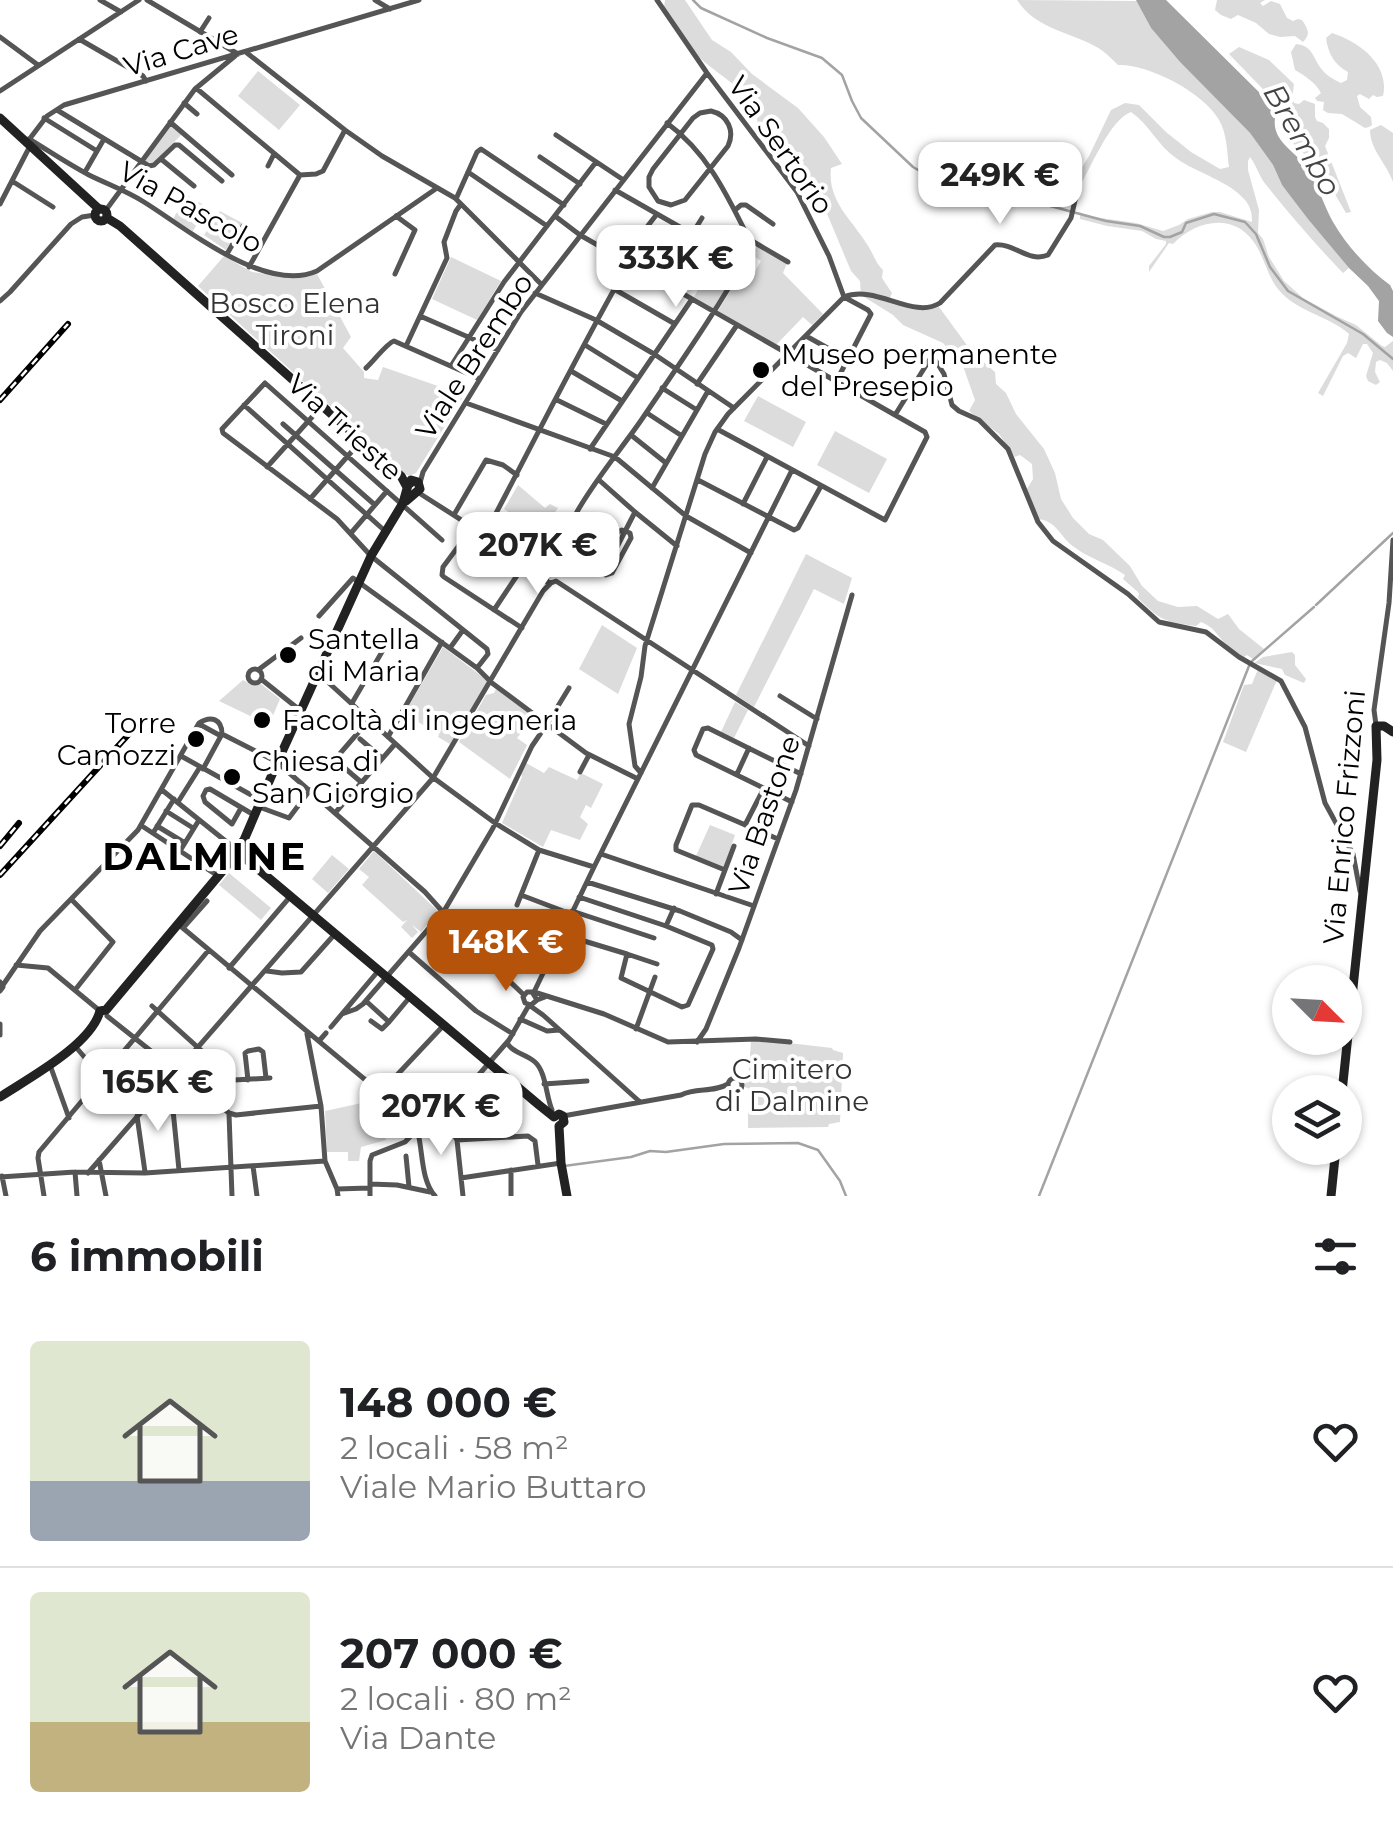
<!DOCTYPE html>
<html lang="it">
<head>
<meta charset="utf-8">
<style>
	:root { --surface:#fff; --page:#f6f6f6; --text:#202124; --muted:#757577; --line:#e0e0e0; --accent:#b45309 }
	body { margin:0; font-family:Montserrat,sans-serif; background:var(--page); color:var(--text); height:100vh; display:flex; flex-direction:column; font-size:38px; white-space:nowrap }
	* { box-sizing:border-box; margin:0 }
	p { font-size:32px; color:var(--muted) }
	.icon { flex:none; width:55px; height:55px; fill:none; stroke:currentColor; stroke-width:2; stroke-linecap:round; stroke-linejoin:round }
	.map { position:relative; height:1196px; overflow:hidden }
	.side { display:flex; flex-direction:column; background:var(--surface); flex:1 }
	.side>* { flex:none }
	.needle { width:65px; rotate:114deg }
	.fabs { position:absolute; left:1272px; top:965px; display:grid; gap:20px }
	.fabs a { display:grid; place-items:center; width:90px; height:90px; border-radius:50%; background:var(--surface); box-shadow:0 2px 8px #0004; font-size:50px }
	.price { position:absolute; translate:-50% -85px; padding:0 22px; border-radius:20px; background:#fff; color:#222; font-size:32px; line-height:65px; filter:drop-shadow(0 2px 5px #0008) }
	.price::after { content:''; position:absolute; left:50%; top:60px; width:30px; height:22px; margin-left:-15px; background:inherit; clip-path:polygon(0 0,100% 0,50% 100%) }
	.price.active { background:var(--accent); color:#fff }
	ul { padding:0; list-style:none }
	li { display:flex; align-items:center; gap:30px; height:250px; padding:0 30px }
	li+li { border-top:2px solid var(--line) }
	li span { display:grid; place-items:center; flex:none; width:280px; height:200px; border-radius:10px; color:#555 }
	li>.icon { margin-inline-start:auto }
	span .icon { width:120px; height:120px; fill:#fffc; stroke-width:1 }
	li b { font-size:42px }
	h2 { display:flex; justify-content:space-between; align-items:center; height:120px; padding:0 30px; font-size:42px }
	.map>svg:first-child { display:block }
	.green { fill:#dcdcdc }
	.water { fill:#a3a3a3 }
	.lines { fill:none; stroke-linecap:round; stroke-linejoin:round }
	.stream { stroke:#a3a3a3; stroke-width:2.5 }
	.street { stroke:#555; stroke-width:5 }
	.secondary { stroke:#222; stroke-width:9 }
	.rail-casing { stroke:#000; stroke-width:6 }
	.rail { stroke:#fff; stroke-width:2.5; stroke-dasharray:8; stroke-linecap:butt }
	.poi-dot { fill:#000; stroke:#fff; stroke-width:4 }
	.labels { text-anchor:middle; stroke-width:8; stroke-linejoin:round; paint-order:stroke }
	.street-label { font-size:28px; fill:#000; stroke:#fff }
	.park-label { font-size:28px; fill:#333; stroke:#fff }
	.poi-label { font-size:28px; fill:#000; stroke:#fff; text-anchor:start }
	.water-label { font-size:30px; font-style:italic; fill:#444; stroke:#fff }
	.district-label { font-size:38px; font-weight:bold; letter-spacing:2.5px; fill:#000; stroke:#fff }
</style>
</head>
<body>
<div class="map">
<svg width="1393" height="1196" viewBox="0 0 1393 1196">
	<rect width="100%" height="100%" fill="#fff"/>
	<!-- green -->
	<path class="green" d="M665 0H685L712 40 731 52 752 74 798 108 824 137 842 164 831 168C827 203 855 222 870 249 875 258 876 263 883 270L882 278 892 293 889 300C905 306 922 313 939 307L972 352 995 372 996 384 1006 393 1016 414 1044 449 1055 473 1061 499 1073 518 1089 534 1103 540 1130 566 1142 586 1158 601 1178 607 1197 606 1218 619 1228 614 1239 629 1264 649 1253 659 1247 655 1244 657C1238 653 1230 649 1225 643 1215 633 1215 628 1201 622L1196 626C1164 622 1160 620 1138 598L1139 593 1123 579 1125 575C1110 564 1090 559 1074 547 1060 537 1057 521 1038 519L1027 489 1033 479 1032 464 1020 455 1015 457 999 434 969 411 975 400 963 366 943 343 903 325 893 315 861 295 860 281 851 271 828 216 810 181C787 170 802 131 758 124 753 89 718 77 696 54 683 40 674 22 664 7Z
		M1017 0 1137 1 1151 28 1180 62 1250 133 1273 165 1282 185 1349 268 1343 273C1316 245 1291 216 1267 186 1259 177 1257 166 1250 157L1248 161V170L1259 210 1258 233 1263 239 1269 257 1284 281 1303 298 1336 316 1356 325 1382 346 1385 347 1393 341V371L1387 363 1380 360 1376 362 1375 372 1380 382 1376 385 1368 381 1366 376 1373 353 1367 344H1363L1356 358 1348 353 1343 356 1323 396 1318 393 1347 343 1349 334C1328 315 1296 312 1278 289 1267 275 1264 256 1253 241 1232 212 1195 221 1173 244L1169 243 1149 272V266L1166 244V241L1156 239 1142 231 1107 226 1080 219V215L1136 223 1163 231 1179 225 1188 219 1212 212H1220L1252 222C1252 214 1251 207 1245 200 1228 180 1196 173 1176 158 1158 146 1149 124 1131 112 1111 119 1093 163 1082 182L1075 179 1089 156 1111 110 1125 103 1139 105 1166 132 1191 152 1220 169 1229 167C1227 152 1227 133 1219 120 1204 93 1149 64 1118 65 1113 60 1106 53 1100 49 1073 32 1036 30 1017 0Z
		M1217 0H1265L1260 3 1263 6 1271 1 1280 4 1287 18 1293 21 1298 19 1302 20C1308 29 1311 34 1303 42L1295 36 1280 37 1269 34 1256 23 1238 15 1231 19 1221 15 1215 10Z
		M1332 33C1360 42 1390 65 1383 96L1377 97 1373 95 1369 99 1360 94 1357 96 1360 107 1371 117 1372 125 1369 127 1365 128 1342 114 1328 113 1323 110 1324 102 1317 101 1315 98 1321 93C1315 82 1305 76 1295 70L1291 52 1296 44C1312 46 1312 55 1320 67 1325 75 1333 79 1341 83L1347 80 1348 72C1335 65 1328 54 1326 38Z
		M1239 47 1269 60 1294 84 1292 99 1294 103 1299 104 1304 100 1315 104V117L1317 121 1323 123 1329 129V138L1325 146 1351 212 1346 213 1329 184 1318 155 1308 157C1288 142 1289 138 1288 115L1229 54Z
		M258 71 300 105 279 130 238 96Z
		M171 125 182 134 154 163 144 162Z
		M1381 125 1393 133V182C1387 164 1370 150 1370 130Z
		M187 195 207 207 193 231 173 219Z
		M220 211 242 223 226 250 204 235Z
		M757 246 787 263 783 273 823 314 812 325 803 317 776 345 718 311 735 283 745 288 761 261 752 255Z
		M672 249 711 270 721 253 740 264 714 309 694 297 700 286 680 275 682 271 668 263 667 258Z
		M224 256 252 272 292 278 317 274 351 337 343 348 364 372V378L378 380 383 367 464 395 416 473 409 476 405 474 198 286Z
		M451 257 501 281 477 320 432 299Z
		M758 396 806 422 793 447 744 421Z
		M835 431 887 459 869 493 817 465Z
		M518 485 545 508 550 504 558 508 539 536 527 528 528 525 504 509Z
		M806 554 852 578 844 604 814 589 754 707 736 695Z
		M602 625 637 648 618 694 579 669Z
		M443 647 488 681 450 744 438 737 439 734 404 714Z
		M1292 652 1295 655V665L1306 679 1304 683 1285 675 1282 669 1254 663 1263 657Z
		M1258 669 1277 680 1246 752 1223 742 1244 685 1252 684Z
		M243 680 252 685 261 684 280 699 269 725 219 701Z
		M496 689 534 717 517 738 527 745 510 779 459 742 486 695 494 693Z
		M735 702 748 710 734 738 721 732Z
		M526 763 544 773 549 767 577 780 581 773 603 784 591 808 586 805 580 817 588 824 580 840 551 830 543 847 502 823 522 777 521 774Z
		M710 825 735 835 724 867 696 856Z
		M374 851 438 911 421 932 412 925 418 932 412 938 401 927 407 920 403 922 362 885 369 877 359 869Z
		M332 855 349 869 328 893 312 879Z
		M229 873 271 908 261 920 219 885Z
		M763 1040 832 1048 833 1050 843 1053 840 1122 829 1124 828 1127 748 1128V1088L744 1087V1079H748L751 1042Z
		M385 1098 393 1105 391 1109 395 1111 393 1115 381 1119 386 1140 361 1147 359 1161H348V1152H327L325 1111Z"/>
	<!-- water -->
	<path class="water" d="M1136 0H1166L1277 110C1266 142 1297 149 1310 173 1319 188 1324 206 1333 222 1346 245 1368 269 1390 285L1393 291V337L1387 333 1378 321 1379 301 1368 286 1349 268 1308 219 1282 185 1273 165 1250 133 1180 62 1151 28Z"/>
	<g class="lines">
		<!-- stream -->
		<path class="stream" d="M693 0 701 8 767 38 822 58 842 75 852 101 861 118 913 167 949 188 1043 204 1106 221 1140 226 1164 237H1170L1182 232 1186 223 1214 214 1245 222 1256 234 1270 267 1288 291 1363 334 1393 359
			M1316 605 1393 533
			M1252 661 1314 607
			M564 1166 631 1157 650 1151 666 1152 724 1144 798 1143 818 1150 840 1181 846 1196
			M1039 1196 1249 666"/>
		<!-- street -->
		<path class="street" d="M100 0 121 12
			M147 0 238 54
			M375 0 390 9
			M657 0 707 73 797 192 829 256 844 297
			M200 32 209 18
			M0 37 38 65
			M79 39 143 76 146 81
			M247 53 345 130 382 156 455 198 542 285
			M196 88 300 175
			M0 91 139 0
			M184 103 197 114
			M57 110 149 166 154 165 175 145H179L222 181
			M711 111C728 115 735 131 728 146L685 200 671 205 658 201 649 187V177L653 169 693 118 700 113Z
			M44 118 97 151
			M170 122 232 175
			M556 135 622 179
			M29 139C49 151 68 164 89 175 107 184 127 191 144 202 186 228 265 294 317 271L437 188
			M28 141 47 116 64 105 419 0
			M540 157 580 184
			M161 159 194 186
			M268 166 274 154
			M85 172 104 139
			M468 172 547 226
			M12 181 53 207
			M615 190 743 263
			M456 199 477 152 481 149 564 205
			M0 204 30 146
			M106 210 195 89 235 56
			M735 210 741 205H746L773 224
			M555 216 580 235 895 415 930 359 934 358 944 374 952 405 959 411 979 420 1008 449 1038 522 1053 541 1128 594 1159 622 1206 632 1239 657 1281 681 1305 727 1325 803 1353 854 1360 891
			M692 234 702 218
			M752 241 788 262
			M227 254 243 226
			M622 259 657 214
			M249 267 300 175 316 174 323 171 345 130
			M395 274 415 230 396 216
			M614 289 675 324
			M535 293 596 320 654 354 734 408
			M0 301 10 292 71 224 82 217 95 215
			M420 316 498 350
			M806 336 833 351
			M585 345 638 378
			M406 346 447 258 444 242 456 211 461 204
			M451 366 504 282 596 162
			M366 368C374 361 386 344 394 341L480 379
			M571 371 622 401
			M836 382 871 314 868 310 844 297
			M697 384 737 325
			M662 388 697 410
			M557 400 606 424
			M466 403 615 457 686 516 751 553
			M244 405 385 531
			M647 413 682 436
			M283 424 375 505
			M717 429 885 520 927 437 925 432 895 415
			M631 435 666 463
			M590 449 692 299
			M267 467 322 406
			M599 480 635 512 677 546
			M698 480 794 530 798 528 821 486
			M420 483 423 472 521 312 707 73
			M652 488 708 391
			M419 493 546 574 547 582 551 583 556 581 809 746
			M310 499 361 441
			M743 504 767 457
			M455 513 486 460 503 465 517 475
			M622 530 630 533 631 538 612 573 606 575 601 572 600 568 618 532Z
			M351 533 387 491
			M485 534C533 444 578 352 629 263
			M556 573C560 518 612 463 642 419 680 363 719 308 751 249V243C728 197 709 154 667 123
			M603 574 635 512
			M494 610 518 574 519 568 473 537 466 536 443 567 442 575 444 577 522 628
			M319 616 353 578 477 668
			M450 648 463 630
			M248 676a7 7 0 1 1 14 0a7 7 0 1 1-14 0Z
			M258 670 301 638
			M319 674 431 776 495 823 539 850 594 867
			M261 679 301 711
			M569 688 547 724 586 753 638 779
			M780 696 817 719
			M352 703 386 645
			M199 724 221 736
			M1376 725 1374 710 1389 603 1393 540
			M388 737 442 642
			M360 739 382 758
			M181 756 262 801
			M339 763 361 782
			M279 764 425 892 477 950 524 995
			M331 764 369 720
			M203 769 222 734
			M580 772 589 755
			M641 773 635 766 629 724 641 677 645 646 705 454 715 432 728 414 844 297C876 284 913 320 940 303L995 245C1015 243 1028 263 1048 255L1071 218 1079 183
			M737 774 749 748
			M162 790 233 847
			M178 802 200 767
			M792 802 696 755 694 750 703 729 708 728 801 774
			M259 807 289 818 310 790
			M241 808 232 824 205 802 203 796 206 790 210 789 254 815
			M166 811 193 828
			M335 813 395 744
			M745 825 764 788
			M142 826 218 876
			M157 826 185 843
			M153 833 174 799
			M180 851 199 820
			M601 854 754 906
			M725 870 676 850V845L692 805H699L778 839
			M587 882 680 911 731 932 742 940
			M716 894 734 846
			M521 895 571 914
			M71 899 113 942 75 990
			M517 905 539 850
			M572 911 654 938
			M521 923 560 937
			M178 924 404 1112C410 1118 416 1125 418 1133 423 1153 421 1180 435 1196
			M666 926 674 908
			M183 928 207 901
			M561 934 627 954 621 978 682 1007 688 1005 713 949 712 945 666 926 579 897
			M410 953 476 1011 513 1034
			M627 954 657 964
			M493 964 499 943
			M16 965 48 968 100 1011
			M229 968 289 898
			M267 971 282 973 301 972 334 935
			M0 982 3 987 0 991
			M3 985 40 931 138 830 199 723C211 715 222 719 222 734L277 762
			M537 1000 532 992H527L523 997 525 1003 531 1005 537 1000 545 997
			M366 1001 389 1022 410 997
			M152 1006 234 1080 270 1078
			M342 1014 356 1009 363 1004 444 911 493 828 532 746 547 724 492 683 477 668 488 654 487 649 371 556 337 519 223 433 222 429 265 383 442 540
			M107 1016 229 1113 236 1115 321 1106
			M520 1019 547 1031 559 1030
			M371 1021 382 1029 389 1022
			M0 1024V1035
			M331 1027 379 970
			M636 1029 655 977
			M307 1034 321 1106 325 1161 337 1189
			M319 1041 326 1033
			M697 1042 706 1029 739 948 796 790 852 595
			M790 1042 756 1039 668 1042 604 1014 534 992 594 867 792 470
			M507 1043C514 1054 525 1053 535 1062 546 1072 546 1096 552 1110
			M75 1046 102 1078
			M114 1064 130 1080 154 1097
			M50 1065 69 1118
			M728 1085a7 7 0 1 1 14 0a7 7 0 1 1-14 0Z
			M248 1080 245 1053 248 1051 259 1049 263 1052 266 1078
			M544 1084 587 1081
			M516 1086 517 1122
			M161 1089 173 1110 179 1170
			M381 1092 443 1026
			M442 1113 457 1140 463 1196
			M229 1114 232 1196
			M137 1116 145 1172
			M563 1116 681 1095C696 1087 713 1093 728 1084
			M457 1140 528 1136 535 1141 538 1165
			M406 1156 409 1187
			M99 1160 106 1196
			M253 1166 257 1196
			M75 1172 77 1196
			M88 1173 433 778 543 591 551 583
			M2 1176 6 1196
			M0 1177 75 1172 145 1173 325 1161
			M461 1178 561 1163
			M370 1184 397 1185 430 1192
			M44 1196 38 1158 39 1152 208 951
			M338 1196 337 1189 369 1188
			M370 1196V1161L372 1155 405 1142 424 1122 449 1109 509 1040 529 1005 543 1015 640 1102
			M511 1196V1170"/>
		<!-- secondary -->
		<path class="secondary" d="M0 118 99 209
			M95 215a6 6 0 1 1 12 0a6 6 0 1 1-12 0Z
			M107 218 120 226 401 476 407 487
			M413 481 408 485 403 503 371 556 277 763 244 840 243 853 246 859 539 1105 554 1117 559 1114 563 1116 564 1122 559 1126 561 1163 567 1196
			M406 501 420 489 418 482 411 480
			M230 862 232 848 239 846 244 840
			M1342 1092 1377 760 1376 726H1384L1393 732
			M0 1097C29 1078 91 1045 100 1011L106 1010 230 862 243 853
			M1331 1196 1336 1148"/>
		<defs>
			<path id="rail" d="M0 400 68 324
				M0 846 19 823
				M0 875 129 734"/>
		</defs>
		<!-- rail casing -->
		<use href="#rail" class="rail-casing"/>
		<!-- rail -->
		<use href="#rail" class="rail"/>
	</g>
	<!-- markers -->
	<g class="poi-dot">
		<circle cx="761" cy="370" r="10"/>
		<circle cx="288" cy="655" r="10"/>
		<circle cx="262" cy="720" r="10"/>
		<circle cx="196" cy="739" r="10"/>
		<circle cx="232" cy="777" r="10"/>
	</g>
	<g class="labels">
		<!-- street labels -->
		<g class="street-label">
			<text transform="translate(181 50) rotate(-17)" y="10">Via Cave</text>
			<text transform="translate(781 145) rotate(55)" y="10">Via Sertorio</text>
			<text transform="translate(191 207) rotate(29)" y="10">Via Pascolo</text>
			<text transform="translate(474 356) rotate(-57)" y="10">Viale Brembo</text>
			<text transform="translate(345 427) rotate(42)" y="10">Via Trieste</text>
			<text transform="translate(764 815) rotate(-71)" y="10">Via Bastone</text>
			<text transform="translate(1344 817) rotate(-85)" y="10">Via Enrico Frizzoni</text>
		</g>
		<!-- park labels -->
		<g class="park-label">
			<text x="295" y="313">Bosco Elena<tspan x="295" dy="32">Tironi</tspan></text>
			<text x="792" y="1079">Cimitero<tspan x="792" dy="32">di Dalmine</tspan></text>
		</g>
		<!-- poi labels -->
		<g class="poi-label">
			<text x="781" y="364">Museo permanente<tspan x="781" dy="32">del Presepio</tspan></text>
			<text x="308" y="649">Santella<tspan x="308" dy="32">di Maria</tspan></text>
			<text x="282" y="730">Facoltà di ingegneria</text>
			<text x="176" y="733" text-anchor="end">Torre<tspan x="176" dy="32">Camozzi</tspan></text>
			<text x="252" y="771">Chiesa di<tspan x="252" dy="32">San Giorgio</tspan></text>
		</g>
		<!-- water labels -->
		<g class="water-label">
			<text transform="translate(1302 140) rotate(60)" y="10">Brembo</text>
		</g>
		<!-- district labels -->
		<g class="district-label">
			<text x="205" y="870">DALMINE</text>
		</g>
	</g>
</svg>
<div class="fabs">
<a><svg class="needle" viewBox="-14 -14 28 28"><path d="M0-13l5 13h-10z" fill="#e53935"/><path d="M0 13l5-13h-10z" fill="#757577"/></svg></a>
<a><svg class="icon" aria-label="layers" viewBox="0 0 24 24"><path d="M12 4l9 5-9 5-9-5zM3 14l9 5 9-5"/></svg></a>
</div>
<b class="price" style="left:1000px;top:227px">249K €</b>
<b class="price" style="left:676px;top:310px">333K €</b>
<b class="price" style="left:538px;top:597px">207K €</b>
<b class="price active" style="left:506px;top:994px">148K €</b>
<b class="price" style="left:158px;top:1134px">165K €</b>
<b class="price" style="left:441px;top:1158px">207K €</b>
</div>
<section class="side">
<h2>6 immobili<svg class="icon" aria-label="filters" viewBox="0 0 24 24"><path d="M4 7h16M4 17h16"/><circle cx="9" cy="7" r="2"/><circle cx="15" cy="17" r="2"/></svg></h2>
<ul>
<li><span style="background:linear-gradient(#dfe7d0 70%,#9aa5b1 0)"><svg class="icon" aria-label="home" viewBox="0 0 24 24"><path d="M3 11l9-7 9 7M6 9v11h12V9"/></svg></span><div><b>148 000 €</b><p>2 locali · 58 m²</p><p>Viale Mario Buttaro</p></div><svg class="icon" aria-label="heart" viewBox="0 0 24 24"><path d="M12 20l-8-8c-3-5 5-10 8-4 3-6 11-1 8 4z"/></svg></li>
<li><span style="background:linear-gradient(#dfe7d0 65%,#c2b280 0)"><svg class="icon" aria-label="home" viewBox="0 0 24 24"><path d="M3 11l9-7 9 7M6 9v11h12V9"/></svg></span><div><b>207 000 €</b><p>2 locali · 80 m²</p><p>Via Dante</p></div><svg class="icon" aria-label="heart" viewBox="0 0 24 24"><path d="M12 20l-8-8c-3-5 5-10 8-4 3-6 11-1 8 4z"/></svg></li>
</ul>
</section>
</body>
</html>
